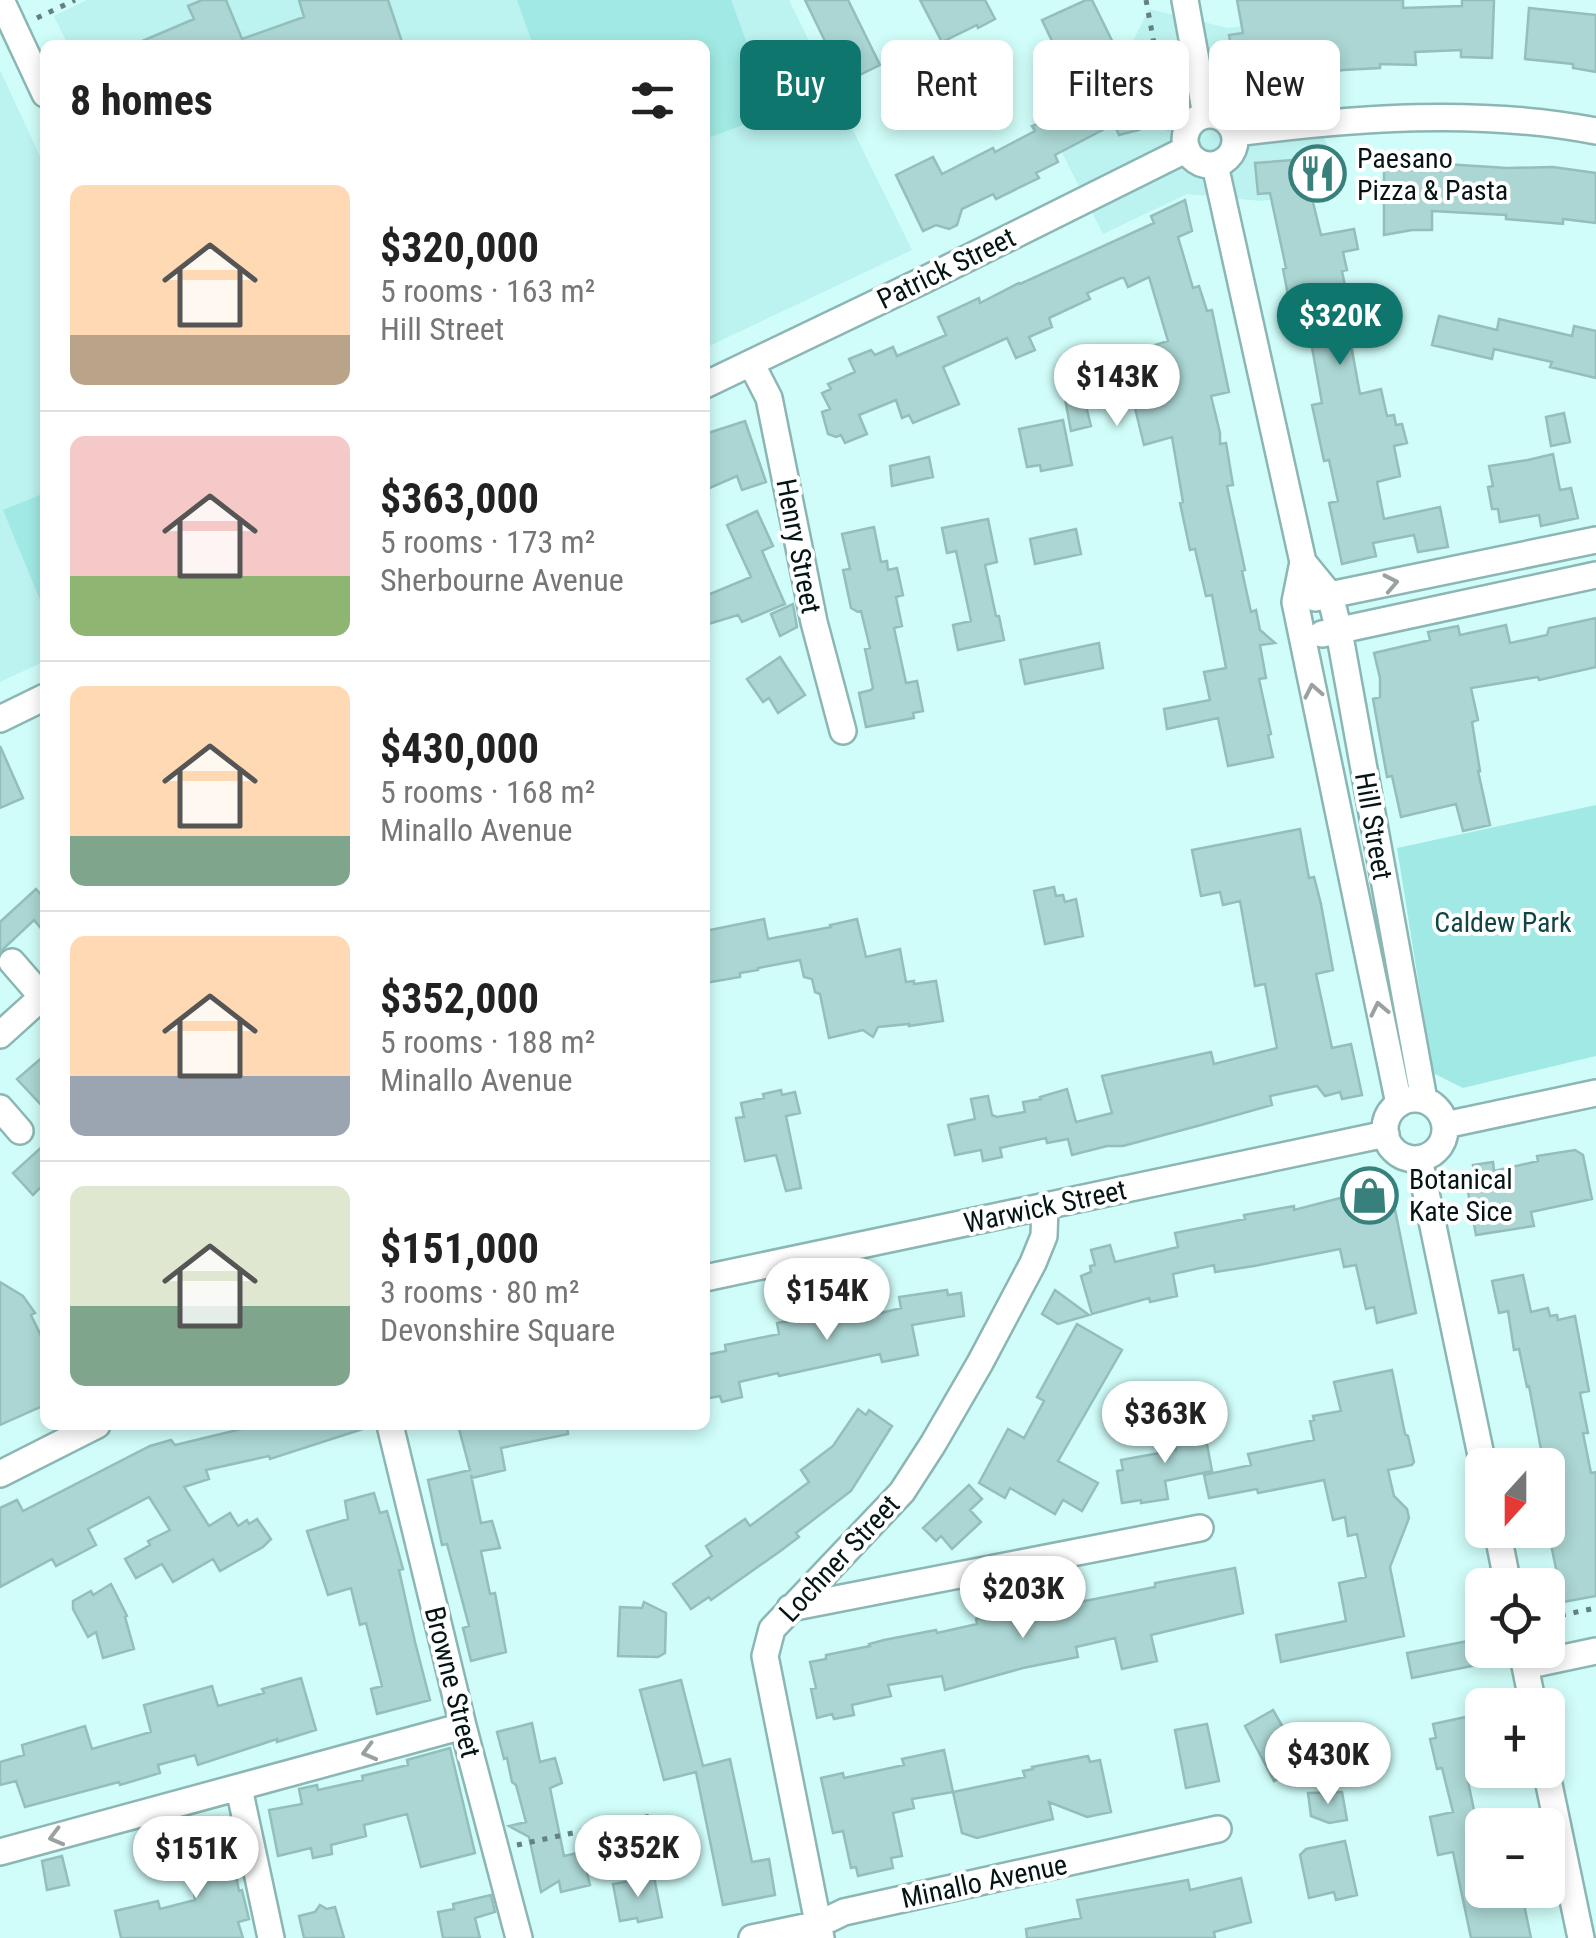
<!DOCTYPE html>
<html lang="en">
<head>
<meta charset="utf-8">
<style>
	:root { --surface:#fff; --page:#f2f2f2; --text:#222; --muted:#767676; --line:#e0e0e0; --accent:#0f766e }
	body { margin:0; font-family:"Roboto Condensed",sans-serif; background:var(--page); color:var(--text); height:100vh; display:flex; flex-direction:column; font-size:38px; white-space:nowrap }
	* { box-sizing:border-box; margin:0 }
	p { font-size:32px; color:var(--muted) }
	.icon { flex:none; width:55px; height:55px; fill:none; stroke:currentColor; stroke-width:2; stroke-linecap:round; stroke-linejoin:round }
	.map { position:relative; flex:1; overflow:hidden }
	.sheet { position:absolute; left:40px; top:40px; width:670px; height:1390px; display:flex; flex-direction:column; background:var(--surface); border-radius:15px; box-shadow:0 5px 15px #0003 }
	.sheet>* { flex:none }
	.guide { position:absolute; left:740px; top:40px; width:705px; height:90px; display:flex; gap:20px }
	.needle { width:65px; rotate:201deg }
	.buttons { position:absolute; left:1465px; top:1448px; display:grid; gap:20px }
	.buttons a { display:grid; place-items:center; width:100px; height:100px; border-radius:15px; background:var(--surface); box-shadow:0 5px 15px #0003; font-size:50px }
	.price { position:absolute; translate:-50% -85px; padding:0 22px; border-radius:35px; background:#fff; color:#222; font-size:32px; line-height:65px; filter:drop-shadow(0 2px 5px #0008) }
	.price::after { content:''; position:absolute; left:50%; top:60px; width:30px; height:22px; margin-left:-15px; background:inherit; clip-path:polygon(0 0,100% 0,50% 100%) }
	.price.current { background:var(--accent); color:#fff }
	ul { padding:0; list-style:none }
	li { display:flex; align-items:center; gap:30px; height:250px; padding:0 30px }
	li+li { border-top:2px solid var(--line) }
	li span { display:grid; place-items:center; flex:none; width:280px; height:200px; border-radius:15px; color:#555 }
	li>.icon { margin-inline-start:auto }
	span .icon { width:120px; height:120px; fill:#fffc; stroke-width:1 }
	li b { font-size:42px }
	h2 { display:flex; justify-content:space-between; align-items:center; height:120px; padding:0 30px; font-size:42px }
	.pill { padding:0 35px; border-radius:15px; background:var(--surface); box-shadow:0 5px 15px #0003; font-size:35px; line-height:90px }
	.pill.current { background:var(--accent); color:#fff }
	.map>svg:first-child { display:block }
	.built { fill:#bcf2ef }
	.green { fill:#a1e9e4 }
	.building { fill:#abd6d3; stroke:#93bebb; stroke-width:2.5 }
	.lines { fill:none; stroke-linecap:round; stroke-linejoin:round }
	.minor-casing { stroke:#8bb6b3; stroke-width:30 }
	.path { stroke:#64817f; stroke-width:5; stroke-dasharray:5 8; stroke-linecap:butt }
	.minor { stroke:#fff; stroke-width:25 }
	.oneway { stroke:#9ba1a1 }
	.labels { text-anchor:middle; stroke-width:8; stroke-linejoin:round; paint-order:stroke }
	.poi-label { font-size:28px; fill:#051515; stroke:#fff; text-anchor:start }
	.street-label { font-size:28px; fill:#051515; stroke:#fff }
	.park-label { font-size:28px; fill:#104543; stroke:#fff }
</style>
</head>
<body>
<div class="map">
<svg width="1596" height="1938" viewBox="0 0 1596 1938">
	<rect width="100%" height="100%" fill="#d0fdf9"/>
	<!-- built -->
	<path class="built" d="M87 0H789L912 250 705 348V45H68L54 16Z
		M1149 9 1228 28 1282 21 1293 89 1336 158 1335 191 1261 201 1187 194 1103 234 1042 113 1113 81Z
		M0 70 45 167V661L0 682Z"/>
	<!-- green -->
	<path class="green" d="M517 0H731L773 114 705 139V45H533Z
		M45 493V612L3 510Z
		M1596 805V1056L1463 1088 1433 1073 1397 848Z"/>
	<!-- building -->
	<path class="building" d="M202 0H226L242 39 304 17 299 0H388L403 45H133L194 19 188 6Z
		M805 0H848L880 65 845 82Z
		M920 0H985L995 19 978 28 977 25 942 42Z
		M1086 0H1092L1121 59 1109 65 1139 130 1119 135 1114 124 1055 155 1058 162 1036 173 1039 178 996 199 993 194 962 209 957 225 949 229 936 225 923 231 896 175 933 157 942 174 993 148 995 152 1035 131 1032 126 1079 107 1059 66 1063 64 1042 20Z
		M1237 0H1403V8L1462 6V0H1494L1492 58 1461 57V50L1415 52 1416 65 1380 64V68L1343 70 1287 80 1289 89 1240 93 1229 35 1243 33Z
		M1529 8 1596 15V72L1573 68V64L1525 59Z
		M934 50 964 110 938 122 909 64Z
		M1332 157 1333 189 1310 190 1321 235 1354 229 1358 249 1343 252 1347 270 1342 271 1350 311 1345 312 1360 394 1381 389 1387 416 1394 415 1396 425 1402 424 1407 443 1394 446 1400 476 1377 482 1384 519 1440 507 1448 547 1418 552 1414 535 1373 543 1376 556 1342 564 1329 503 1338 501 1329 460 1324 461 1312 405 1322 403 1310 336 1301 338 1293 294 1288 295 1283 269 1286 268 1270 193 1258 194 1255 163Z
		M1413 162 1507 168 1553 167 1596 173V223L1563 219V224L1506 219V215L1432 211V230H1412L1384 235V170H1414Z
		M1185 200 1192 231 1178 237 1193 288 1199 286 1207 311 1212 310 1229 392 1211 396 1220 433V444L1226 443 1233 485 1227 486 1245 570 1242 571 1251 612 1256 610 1260 630 1275 643 1260 645 1266 678 1259 679 1271 734 1268 735 1273 757 1228 766 1218 718 1167 729 1164 709 1210 700 1204 672 1226 668 1212 595 1206 596 1195 549 1190 550 1180 503 1183 502 1172 437 1144 445 1133 400 1099 408 1092 384 1108 380 1107 375 1144 366 1139 350 1168 341 1149 277 1128 287 1124 278H1121L1087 293 1090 299 1049 318 1052 327 1029 337 1035 350 1016 358 1007 338 943 367 959 404 913 423 909 415 902 418 896 400 859 415 867 434 845 443 841 435 836 437 828 434 822 412 830 409 822 393 831 389 828 384 855 372 849 359 871 350 875 355 893 347 897 356 946 335 938 317 979 298 980 303 1019 283 1020 284 1154 223 1151 216Z
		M1439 316 1497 330 1499 319 1572 336 1574 326 1596 331V378L1550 367 1552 362 1494 349 1492 359 1432 345Z
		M1083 394 1091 426 1071 431 1065 399Z
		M1564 413 1570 442 1551 446 1546 417Z
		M1063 420 1072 465 1041 471 1040 465 1027 467 1019 429Z
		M745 421 766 482 742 490 737 476 705 490V434Z
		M1553 454 1560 490 1571 488 1578 518 1541 526 1539 515 1500 522 1498 509H1492L1488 487 1493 486 1489 466 1528 460Z
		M929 457 933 477 892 486 890 466Z
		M757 511 773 546 762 551 785 604 742 622 738 615 705 625V596L751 577 727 525Z
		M988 519 997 562 985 565 996 616H999L1004 640 958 650 953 625 971 621 956 551 947 553 942 528Z
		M874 527 881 562 887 561 888 570 897 568 903 595 896 597 902 626 894 628 906 683 917 681 923 711 913 713 914 718 866 727 859 693 871 690 873 688 865 649 870 648 861 611 858 612 851 608 843 570 850 569 842 534Z
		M1076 529 1081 554 1035 564 1030 539Z
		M793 604 797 627 780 636 771 614Z
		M1596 618V667L1539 680 1538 677 1471 688 1478 720 1472 722 1480 771H1478L1490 825 1463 831 1456 804 1401 817 1392 776 1387 777 1373 699 1380 697V678L1374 653 1430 640 1428 632 1458 626 1460 635 1506 625 1510 643 1547 635 1549 628Z
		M1099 643 1103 668 1025 684 1020 660Z
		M780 657 805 695 778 713 769 698 763 702 747 679Z
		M0 746 23 798 0 808Z
		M1300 829 1309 878 1314 877 1321 904 1333 970 1316 974 1332 1048 1351 1044 1362 1095 1342 1099 1340 1092 1325 1096 1317 1086 1270 1096 1272 1105 1201 1125 1123 1146H1107L1072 1155 1068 1139 1047 1143 1046 1138 1000 1148 1002 1157 983 1161 981 1150 955 1155 948 1125 975 1119 971 1099 988 1096 992 1115 997 1117 1025 1112 1023 1102 1041 1099 1040 1097 1067 1089 1076 1122 1112 1113 1102 1076 1211 1052 1214 1064 1277 1048 1265 984 1255 986 1240 901 1223 905 1220 892 1201 896 1192 850Z
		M1054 887 1056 896 1063 895 1065 902 1076 899 1083 936 1045 944 1034 891Z
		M36 889 45 899V933L34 920 0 952V922Z
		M764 919 768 939 831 927 830 925 857 919 866 957 900 949 906 982 914 981V984L936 981 943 1021 909 1026V1024L878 1027 873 1037 863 1030 829 1038 820 994 815 992 812 979 804 977 800 960 758 968V970L740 973V977L705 983V931Z
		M45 1055V1109L17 1079Z
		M781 1090 782 1095 795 1092 800 1113 786 1116 801 1188 786 1191 776 1155 745 1161 736 1118 744 1117 741 1103 764 1098 763 1094Z
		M45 1144V1183L33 1195 13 1173Z
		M1575 1150 1583 1155 1592 1199 1531 1212 1534 1226 1476 1235 1465 1176 1467 1175V1173L1474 1171 1473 1165 1493 1162 1494 1171 1538 1161 1537 1156Z
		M1381 1175 1389 1180 1416 1313 1377 1323 1374 1307 1366 1309 1356 1265 1344 1267 1340 1249 1254 1266 1215 1272 1214 1265 1173 1274 1177 1296 1150 1302 1149 1298 1092 1314 1081 1276 1091 1272 1090 1266 1095 1265 1091 1250 1110 1245 1115 1262 1178 1247 1175 1233 1245 1219 1244 1215 1294 1206V1210L1348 1196 1345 1182Z
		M1523 1275 1531 1312 1548 1308 1550 1316 1557 1315 1558 1320 1575 1316 1589 1391 1580 1393 1588 1433H1583L1591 1473 1596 1472V1596L1563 1602 1548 1530V1498H1550L1548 1465H1544L1529 1386 1527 1387 1519 1349 1514 1350 1508 1311 1499 1313 1492 1281Z
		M0 1282 23 1296 35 1313 31 1315 45 1344V1405L0 1425Z
		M947 1290 948 1295 961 1293 964 1316 912 1325 918 1355 882 1362 880 1354 779 1376 778 1373 739 1382 742 1397 722 1402 720 1396 705 1399V1355L726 1351 725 1345 779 1334 777 1323 855 1310 857 1319 901 1308 899 1297Z
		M1055 1290 1089 1315 1058 1324 1042 1314Z
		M1077 1324 1122 1350 1058 1461 1098 1483 1082 1511 1063 1500 1055 1514 1010 1488 1005 1498 979 1483 1008 1429 1024 1438 1044 1401 1037 1397Z
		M1392 1370 1405 1434 1408 1436 1414 1462 1412 1465 1388 1470 1394 1496 1407 1509 1409 1518 1390 1567 1404 1636 1281 1662 1276 1635 1346 1621 1339 1583 1366 1577 1357 1534 1348 1536 1345 1517 1333 1520 1324 1480 1258 1493 1257 1489 1209 1498 1204 1475 1251 1465 1248 1454 1314 1440 1310 1421 1314 1420 1313 1416 1341 1411 1334 1382Z
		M858 1409 866 1415 869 1410 892 1426 851 1491 796 1533 799 1537 779 1552 711 1600 709 1597 691 1609 673 1584 712 1556 706 1546 745 1519 750 1526 809 1482 801 1470 833 1446Z
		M1196 1419 1201 1441 1206 1439 1212 1471 1165 1481 1168 1499 1141 1503V1500L1122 1503 1117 1471 1123 1470 1121 1460 1176 1450 1171 1425Z
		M258 1425H362L363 1429 270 1459 269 1456 206 1470 209 1479 184 1487 209 1526 230 1513 238 1526 247 1520 249 1524 257 1519 271 1539 263 1547 220 1571 213 1559 173 1582 162 1564 136 1578 125 1559 150 1545 148 1541 170 1530 149 1497 88 1529 96 1545 56 1566 52 1559 0 1587V1508L17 1500 23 1511 150 1446 171 1440 175 1445Z
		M458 1425H567L568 1434 501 1448 505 1470 472 1478 471 1475 481 1523 492 1521 500 1548 481 1551 490 1594 495 1593 506 1652 471 1661 463 1628 469 1626 447 1544 442 1545 428 1480 470 1470Z
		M969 1485 982 1499 970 1510 981 1522 952 1549 941 1536 936 1541 923 1528Z
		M374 1493 380 1513 387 1511 403 1569 399 1570 415 1642 430 1700 377 1714 371 1689 382 1686 366 1623 360 1625 351 1588 328 1595 307 1531 348 1519 345 1501Z
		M1235 1568 1243 1613 1151 1635 1157 1661 1122 1669 1115 1638 1076 1647 1078 1657 1023 1668 945 1690 942 1676 888 1685 891 1696 852 1705 854 1715 834 1719 832 1714 817 1718 811 1689 816 1688 810 1662 826 1659V1655L870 1646 869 1644 884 1640 936 1630 937 1633 977 1624 976 1619 1010 1611 1012 1622 1051 1612 1060 1606 1155 1587V1583Z
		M111 1584 127 1616 125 1617 134 1649 103 1658 96 1632 88 1637 73 1609V1601L91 1591 93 1595Z
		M644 1602 666 1613 665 1653 658 1657 618 1656 620 1607 642 1608Z
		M1473 1640 1477 1665 1412 1678 1407 1653Z
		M301 1678 316 1730 277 1742V1739L198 1765 195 1755 158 1765 160 1773 120 1785 119 1782 25 1807 16 1781 0 1785V1762L24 1755 22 1745 85 1726 92 1749 151 1732 144 1705 212 1686 218 1706 264 1693 262 1689Z
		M681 1680 703 1766 730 1759 752 1862 769 1859 775 1895 723 1905 696 1772 664 1780 640 1690Z
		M1273 1710 1310 1774 1290 1785 1284 1776 1274 1781 1245 1726Z
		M1475 1715 1482 1752V1774L1467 1777 1482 1848V1890H1521L1531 1938H1471L1453 1852 1438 1855 1430 1817 1453 1812 1442 1768 1437 1769 1430 1739 1436 1738 1433 1724Z
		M532 1723 540 1762 555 1758 562 1783 550 1788 564 1856 582 1852 590 1885 561 1892 559 1881 541 1892 529 1837 509 1826 526 1822 516 1785 512 1782 507 1758 504 1759 497 1732Z
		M1207 1724 1219 1781 1186 1788 1175 1730Z
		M450 1748 475 1853 421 1867 407 1814 364 1825 366 1836 331 1845 332 1854 313 1858 311 1848 278 1856 269 1810 302 1804 299 1789 317 1785 318 1790 363 1780 362 1776 408 1765 407 1760Z
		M944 1750 953 1792 912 1799 914 1808 893 1813 902 1856 891 1858 893 1868 858 1876 856 1867 851 1868 843 1831 833 1833 821 1778 843 1773 844 1778 904 1765 902 1759Z
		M1088 1756 1090 1762 1100 1760 1111 1812 1087 1817 1049 1802 1053 1819 977 1838 962 1833 953 1792 1025 1777 1023 1771 1033 1769 1032 1767Z
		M1342 1792 1347 1820 1329 1823 1311 1816 1308 1793Z
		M232 1831 236 1853 232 1854 239 1891 242 1890 249 1919 238 1922 243 1938H121L115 1911 158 1901 160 1909 195 1900 192 1881 197 1880 189 1849 212 1843 211 1837Z
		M1345 1841 1357 1895 1336 1900 1334 1892 1309 1898 1300 1855 1306 1849Z
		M62 1856 69 1885 47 1890 42 1861Z
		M654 1877 662 1917 638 1922 637 1918 620 1921 613 1884Z
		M1241 1878 1251 1922 1214 1932 1215 1938H1027L1026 1929 1081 1918 1077 1900 1188 1880 1190 1890Z
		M491 1895 495 1912 475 1918 480 1938H443L438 1912 454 1909 453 1904Z
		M320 1905 327 1909 335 1907 344 1938H304L299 1916 315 1912Z"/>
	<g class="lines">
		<defs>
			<path id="minor" d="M1 0 45 94
				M1185 0 1206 115
				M1185 140a25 25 0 1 1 50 0a25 25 0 1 1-50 0Z
				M1235 133C1355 118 1476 108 1596 131
				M1215 165 1303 562 1295 602 1399 1104
				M751 363 769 398 814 622 843 731
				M705 385 926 279 1187 149
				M1303 562 1330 595 1339 631 1424 1100
				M1315 598 1596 540
				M1322 634 1596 575
				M0 719 45 697
				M12 962 45 1000
				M0 1035 42 997
				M1385 1129a30 30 0 1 1 60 0a30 30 0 1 1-60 0Z
				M0 1108 20 1131
				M1445 1125 1596 1093
				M1419 1159 1483 1465
				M705 1278 1386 1134
				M390 1425 463 1726 519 1938
				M0 1474 97 1425
				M1497 1530 1508 1585
				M790 1608 1200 1528
				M1522 1651 1533 1705
				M1525 1666 1596 1651
				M1546 1770 1581 1938
				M239 1788 271 1938
				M0 1852 463 1726
				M752 1938 819 1924 844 1912 1218 1829
				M821 1938 765 1656 772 1629 902 1492 933 1444 980 1363 1033 1263 1044 1236 1045 1207"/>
		</defs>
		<!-- minor casing -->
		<use href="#minor" class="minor-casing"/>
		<!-- path -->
		<path class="path" d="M1146 0 1170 130
			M37 18 75 0
			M1548 1618 1596 1608
			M517 1845 651 1816"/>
		<!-- minor -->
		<use href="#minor" class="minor"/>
	</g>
	<!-- one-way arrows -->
	<defs><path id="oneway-chevron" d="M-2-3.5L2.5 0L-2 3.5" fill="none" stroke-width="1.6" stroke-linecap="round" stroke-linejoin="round" transform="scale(2.5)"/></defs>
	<g class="oneway">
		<use href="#oneway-chevron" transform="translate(1391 583) rotate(-11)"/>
		<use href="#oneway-chevron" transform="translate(1313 691) rotate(-101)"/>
		<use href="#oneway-chevron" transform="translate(1379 1009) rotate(-102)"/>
		<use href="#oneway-chevron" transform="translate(369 1752) rotate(165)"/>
		<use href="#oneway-chevron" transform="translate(56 1837) rotate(165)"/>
	</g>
	<!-- icons -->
	<defs>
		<symbol id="restaurant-ring" viewBox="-11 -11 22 22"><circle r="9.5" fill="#fff" stroke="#37807c" stroke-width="1.5"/><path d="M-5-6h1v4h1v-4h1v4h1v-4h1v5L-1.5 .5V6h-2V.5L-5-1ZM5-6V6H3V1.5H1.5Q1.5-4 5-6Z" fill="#37807c"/></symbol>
		<symbol id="shop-ring" viewBox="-11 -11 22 22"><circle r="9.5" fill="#fff" stroke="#37807c" stroke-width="1.5"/><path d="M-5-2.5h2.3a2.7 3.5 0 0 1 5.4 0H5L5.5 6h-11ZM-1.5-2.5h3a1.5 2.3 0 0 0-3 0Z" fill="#37807c"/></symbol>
	</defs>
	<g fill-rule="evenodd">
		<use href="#restaurant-ring" x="1286" y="142" width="63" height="63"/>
		<use href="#shop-ring" x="1338" y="1164" width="63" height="63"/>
	</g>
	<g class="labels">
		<!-- poi labels -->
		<g class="poi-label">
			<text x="1357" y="168">Paesano<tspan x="1357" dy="32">Pizza &amp; Pasta</tspan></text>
			<text x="1409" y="1189">Botanical<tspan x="1409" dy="32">Kate Sice</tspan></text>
		</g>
		<!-- street labels -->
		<g class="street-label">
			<text transform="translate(946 268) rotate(-26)" y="10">Patrick Street</text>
			<text transform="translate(799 546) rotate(79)" y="10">Henry Street</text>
			<text transform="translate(1374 826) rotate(80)" y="10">Hill Street</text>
			<text transform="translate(1045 1206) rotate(-12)" y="10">Warwick Street</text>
			<text transform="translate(839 1558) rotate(-47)" y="10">Lochner Street</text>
			<text transform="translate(453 1682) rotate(76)" y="10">Browne Street</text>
			<text transform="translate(984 1881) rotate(-12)" y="10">Minallo Avenue</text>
		</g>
		<!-- park labels -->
		<g class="park-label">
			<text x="1503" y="932">Caldew Park</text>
		</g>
	</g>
</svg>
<div class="buttons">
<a><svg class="needle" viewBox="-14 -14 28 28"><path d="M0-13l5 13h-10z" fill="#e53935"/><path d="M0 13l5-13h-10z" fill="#767676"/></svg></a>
<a><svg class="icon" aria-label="locate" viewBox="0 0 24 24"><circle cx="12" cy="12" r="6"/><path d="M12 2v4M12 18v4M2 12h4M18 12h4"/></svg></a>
<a>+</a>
<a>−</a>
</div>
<b class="price current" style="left:1340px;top:368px">$320K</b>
<b class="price" style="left:1117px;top:429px">$143K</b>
<b class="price" style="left:827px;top:1343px">$154K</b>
<b class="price" style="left:1165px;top:1466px">$363K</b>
<b class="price" style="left:1023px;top:1641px">$203K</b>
<b class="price" style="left:1328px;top:1807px">$430K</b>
<b class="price" style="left:638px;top:1900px">$352K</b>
<b class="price" style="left:196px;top:1901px">$151K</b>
<div class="guide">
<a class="pill current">Buy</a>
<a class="pill">Rent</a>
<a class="pill">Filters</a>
<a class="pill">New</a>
</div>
<section class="sheet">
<h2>8 homes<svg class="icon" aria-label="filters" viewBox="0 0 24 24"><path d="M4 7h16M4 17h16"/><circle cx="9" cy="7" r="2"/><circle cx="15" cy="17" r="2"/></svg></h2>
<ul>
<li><span style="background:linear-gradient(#ffd9b3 75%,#b9a48a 0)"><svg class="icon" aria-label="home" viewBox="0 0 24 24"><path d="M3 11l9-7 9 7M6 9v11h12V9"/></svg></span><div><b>$320,000</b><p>5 rooms · 163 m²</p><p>Hill Street</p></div></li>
<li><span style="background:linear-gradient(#f6c9c9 70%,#8fb573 0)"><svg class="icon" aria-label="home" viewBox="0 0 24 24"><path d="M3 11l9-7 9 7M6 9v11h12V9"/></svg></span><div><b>$363,000</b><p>5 rooms · 173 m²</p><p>Sherbourne Avenue</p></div></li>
<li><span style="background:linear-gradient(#ffd9b3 75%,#7fa58c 0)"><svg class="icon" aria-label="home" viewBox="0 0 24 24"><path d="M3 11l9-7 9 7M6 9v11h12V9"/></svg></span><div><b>$430,000</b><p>5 rooms · 168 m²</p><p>Minallo Avenue</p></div></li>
<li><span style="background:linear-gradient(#ffd9b3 70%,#9aa5b1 0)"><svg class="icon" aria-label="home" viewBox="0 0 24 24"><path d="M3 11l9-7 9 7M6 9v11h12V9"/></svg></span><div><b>$352,000</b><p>5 rooms · 188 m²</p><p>Minallo Avenue</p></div></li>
<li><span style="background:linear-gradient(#dfe7d0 60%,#7fa58c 0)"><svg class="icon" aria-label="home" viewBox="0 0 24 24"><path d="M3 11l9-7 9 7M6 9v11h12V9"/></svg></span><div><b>$151,000</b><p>3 rooms · 80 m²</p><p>Devonshire Square</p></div></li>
</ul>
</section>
</div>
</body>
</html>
